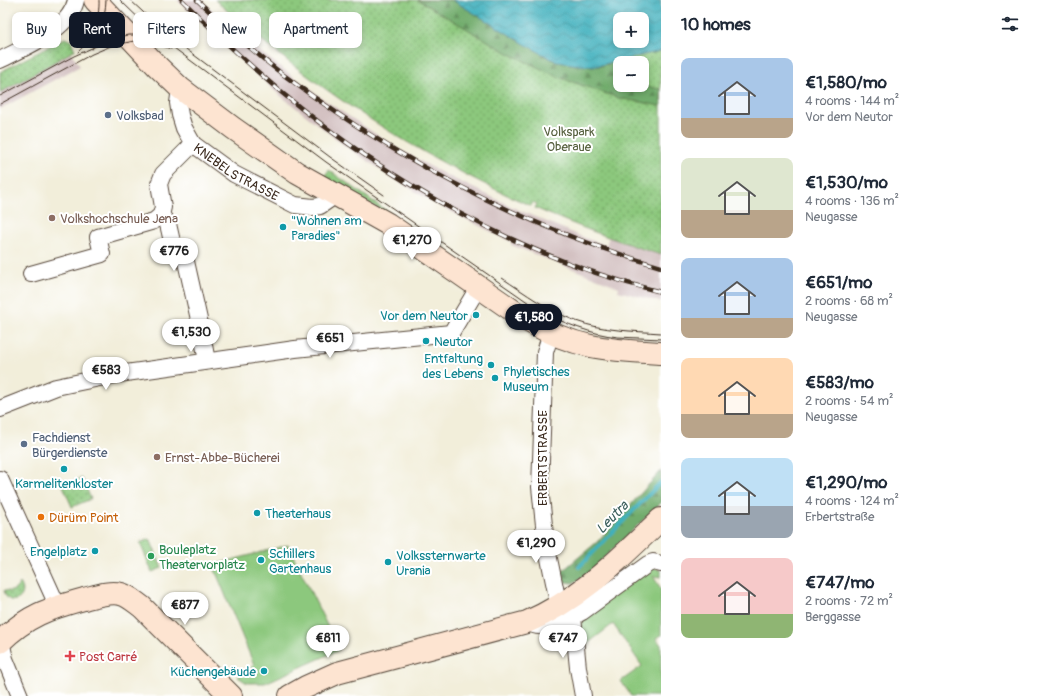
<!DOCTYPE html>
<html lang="en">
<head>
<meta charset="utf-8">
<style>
	:root { --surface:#fff; --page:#f6f6f7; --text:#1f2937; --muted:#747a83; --accent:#111827 }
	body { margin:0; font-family:Pangolin,sans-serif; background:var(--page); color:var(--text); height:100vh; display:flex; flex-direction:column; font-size:15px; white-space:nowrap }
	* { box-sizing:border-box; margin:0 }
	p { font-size:13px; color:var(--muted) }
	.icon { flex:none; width:22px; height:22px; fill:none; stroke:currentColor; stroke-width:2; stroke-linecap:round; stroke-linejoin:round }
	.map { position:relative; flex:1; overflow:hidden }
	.side { display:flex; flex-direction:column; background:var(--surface); width:380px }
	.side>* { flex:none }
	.hud { position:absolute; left:12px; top:12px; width:380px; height:36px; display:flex; gap:8px }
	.tools { position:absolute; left:613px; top:12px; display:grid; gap:8px }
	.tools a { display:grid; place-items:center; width:36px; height:36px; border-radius:8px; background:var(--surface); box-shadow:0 2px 6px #0003; font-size:20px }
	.price { position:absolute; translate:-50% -34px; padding:0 9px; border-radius:14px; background:#fff; color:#222; font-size:13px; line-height:26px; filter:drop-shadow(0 1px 2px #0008) }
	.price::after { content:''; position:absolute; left:50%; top:24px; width:12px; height:9px; margin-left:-6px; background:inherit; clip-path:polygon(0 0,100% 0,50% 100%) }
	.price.active { background:var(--accent); color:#fff }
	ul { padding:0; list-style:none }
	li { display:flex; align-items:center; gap:12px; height:100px; padding:0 20px }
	li span { display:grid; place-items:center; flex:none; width:112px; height:80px; border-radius:8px; color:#555 }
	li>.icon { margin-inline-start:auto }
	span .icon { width:48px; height:48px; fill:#fffc; stroke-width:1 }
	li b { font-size:17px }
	h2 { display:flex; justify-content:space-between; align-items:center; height:48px; padding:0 20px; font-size:17px }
	.chip { padding:0 14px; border-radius:8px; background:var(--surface); box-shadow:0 2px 6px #0003; font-size:14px; line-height:36px }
	.chip.active { background:var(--accent); color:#fff }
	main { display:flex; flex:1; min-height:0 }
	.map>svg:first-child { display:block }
	.railway { fill:#d2bfc0 }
	.grass { fill:url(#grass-dots); stroke:#64794e; fill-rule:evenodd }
	.forest { fill:url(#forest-firs); stroke:#566b45 }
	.garden { fill:#8cc87d; stroke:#64794e }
	.water { fill:url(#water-waves); stroke:#3e6d6e; fill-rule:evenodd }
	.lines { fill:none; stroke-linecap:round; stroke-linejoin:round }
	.stream { stroke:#41b0bd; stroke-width:4 }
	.minor-casing { stroke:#56473a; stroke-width:18 }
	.secondary-casing { stroke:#56473a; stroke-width:24 }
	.minor { stroke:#fff; stroke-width:16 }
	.secondary { stroke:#fde4d1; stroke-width:22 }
	.tram { stroke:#3b2a1e; stroke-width:1 }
	.rail-casing { stroke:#3b2a1e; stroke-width:4.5 }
	.rail { stroke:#fff; stroke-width:3; stroke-dasharray:9; stroke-linecap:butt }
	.service-dot { fill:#5c6f8a; stroke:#fff; stroke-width:1.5 }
	.education-dot { fill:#8d6e63; stroke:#fff; stroke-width:1.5 }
	.culture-dot { fill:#0f9aa8; stroke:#fff; stroke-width:1.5 }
	.food-dot { fill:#e8710a; stroke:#fff; stroke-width:1.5 }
	.leisure-dot { fill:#2e9e5b; stroke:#fff; stroke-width:1.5 }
	.health-dot { fill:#e0444e; stroke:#fff; stroke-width:1.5 }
	.labels { text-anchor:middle; stroke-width:4; stroke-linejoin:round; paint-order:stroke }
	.service-label { font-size:13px; fill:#4e5e75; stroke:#fff; text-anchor:start }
	.park-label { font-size:13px; fill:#57613f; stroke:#fff }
	.street-label { font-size:13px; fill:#3b2a1e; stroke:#fff }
	.education-label { font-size:13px; fill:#785e54; stroke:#fff; text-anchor:start }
	.culture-label { font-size:13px; fill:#0d838f; stroke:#fff; text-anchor:start }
	.food-label { font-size:13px; fill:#c56008; stroke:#fff; text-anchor:start }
	.leisure-label { font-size:13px; fill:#27864d; stroke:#fff; text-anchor:start }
	.health-label { font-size:13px; fill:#be3a42; stroke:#fff; text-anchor:start }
	.water-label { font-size:14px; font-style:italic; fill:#3d605e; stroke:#fff }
</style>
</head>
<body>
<main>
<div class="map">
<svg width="661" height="696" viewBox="0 0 661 696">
	<defs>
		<pattern id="grass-dots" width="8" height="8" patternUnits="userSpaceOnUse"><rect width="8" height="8" fill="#8cc87d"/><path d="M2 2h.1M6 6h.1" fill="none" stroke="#74a366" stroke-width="1.8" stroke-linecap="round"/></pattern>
		<pattern id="forest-firs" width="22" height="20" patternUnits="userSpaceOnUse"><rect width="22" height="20" fill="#71ac6c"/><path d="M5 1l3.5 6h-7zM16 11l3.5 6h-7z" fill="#5e8c58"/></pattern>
		<pattern id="water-waves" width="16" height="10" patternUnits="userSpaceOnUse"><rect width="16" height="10" fill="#41b0bd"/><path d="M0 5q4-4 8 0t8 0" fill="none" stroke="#388f99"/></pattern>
	</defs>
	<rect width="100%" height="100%" fill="#fff"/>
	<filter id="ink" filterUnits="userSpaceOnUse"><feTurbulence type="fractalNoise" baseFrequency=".025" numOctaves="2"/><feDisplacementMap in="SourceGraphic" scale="8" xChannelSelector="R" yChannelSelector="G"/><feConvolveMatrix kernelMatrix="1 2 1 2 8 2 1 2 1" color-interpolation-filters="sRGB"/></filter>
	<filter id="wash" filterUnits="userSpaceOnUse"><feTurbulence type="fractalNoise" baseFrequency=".012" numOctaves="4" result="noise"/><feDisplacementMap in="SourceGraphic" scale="16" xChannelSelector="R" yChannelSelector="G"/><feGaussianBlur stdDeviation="0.9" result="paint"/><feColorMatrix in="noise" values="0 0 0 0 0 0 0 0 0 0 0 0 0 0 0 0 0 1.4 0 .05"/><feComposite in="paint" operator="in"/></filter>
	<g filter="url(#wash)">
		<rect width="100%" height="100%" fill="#f2eeda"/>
		<!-- railway -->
		<path class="railway" d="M177 0H201L258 50 326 101 397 148 446 175 519 210 585 238 606 245 609 237 661 255V302L618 291 619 287 511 245V242L436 204 390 176 344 145 277 93 217 38Z
			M71 53 80 66 0 109V93Z"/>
		<!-- grass -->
		<path class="grass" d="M215 0H452L528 46 593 67 661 51V255C618 241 576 226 535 208L537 204 533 202 531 206C411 152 313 88 215 0ZM620 63H642V85H620Z
			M65 38 71 41 75 50 0 93V72Z
			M329 170 398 219 322 179Z
			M82 478 91 499 72 507 63 486Z
			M20 583C31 598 7 610 4 590 12 593 16 590 20 583Z"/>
		<!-- forest -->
		<path class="forest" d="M418 0H452L528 46 557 62 593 67 623 61 624 63H620V85H634L661 89V106L619 98 558 77 508 53Z
			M661 471V503L585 576 573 583 565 582 561 572 597 542Z"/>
		<!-- garden -->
		<path class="garden" d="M150 539 162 568 152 572 140 543Z
			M288 545 339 650 265 683H247L238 677 254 665 213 565Z
			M651 567 661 570V577L653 576 661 589V635L656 638 661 645V696H631L621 681 642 666 613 624 583 647 581 623 585 616Z"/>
		<!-- water -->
		<path class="water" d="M452 0H661V51L593 67 557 62 528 46ZM620 19H642V41H620Z"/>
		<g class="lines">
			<!-- stream -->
			<path class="stream" d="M579 567 661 482"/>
		</g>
	</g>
	<g filter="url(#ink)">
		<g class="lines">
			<defs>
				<g id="minor">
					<path d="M0 60C25 47 70 30 76 0"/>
					<path id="s1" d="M180 88 178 103 180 115 184 128 193 144 234 174 295 205 313 207 320 206 336 195"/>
					<path d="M161 215 168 224 173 246 185 257 200 324"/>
					<path d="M31 274 102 254 98 237 154 221 161 215 163 207 159 184 163 174 193 144"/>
					<path d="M551 333 545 352 540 487 546 544 559 607"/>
					<path d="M203 340 207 361"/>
					<path d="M0 409 56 387 119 374 295 349 451 333 479 286"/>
					<path d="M0 479 58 607"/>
					<path d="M573 617 578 668 583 696"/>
					<path d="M527 622C531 624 535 626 539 626 552 628 572 618 582 612L648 564 653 562 661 564"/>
					<path d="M1 641 5 659 20 696"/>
				</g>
				<path id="secondary" d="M95 0 157 66 180 88 233 128 297 173 388 224 528 321C576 349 608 350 661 353
					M0 642C28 615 48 609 84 599 96 596 109 591 121 594 129 596 135 602 142 607L231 696
					M290 696 306 687 337 673 527 622C581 599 619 559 661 519"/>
			</defs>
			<!-- minor casing -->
			<use href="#minor" class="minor-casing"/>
			<!-- secondary casing -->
			<use href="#secondary" class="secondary-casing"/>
			<!-- minor -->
			<use href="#minor" class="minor"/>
			<!-- secondary -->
			<use href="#secondary" class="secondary"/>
			<!-- tram -->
			<path class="tram" d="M120 0 154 33 326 162 542 312C566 324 591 334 618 337 632 338 647 338 661 339
				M130 0 170 37 330 157 384 195
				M92 49C101 34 105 18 106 0
				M78 52C92 39 100 19 99 0
				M0 96 74 56 112 39 128 35H147L159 38
				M0 104 92 54 111 46 134 41 151 42 171 49
				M502 278C525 293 549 311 576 321 603 331 633 331 661 333"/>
			<defs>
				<path id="rail" d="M182 0C214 32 247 63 281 92 391 183 522 258 661 292
					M197 0C224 25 252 51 281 73 395 159 524 227 661 267"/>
			</defs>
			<!-- rail casing -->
			<use href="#rail" class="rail-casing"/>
			<!-- rail -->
			<use href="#rail" class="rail"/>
		</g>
	</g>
	<!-- markers -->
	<g class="service-dot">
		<circle cx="108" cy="115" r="4"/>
		<circle cx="24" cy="444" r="4"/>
	</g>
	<g class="education-dot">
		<circle cx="52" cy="218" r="4"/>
		<circle cx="157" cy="457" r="4"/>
	</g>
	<g class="culture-dot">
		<circle cx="283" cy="227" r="4"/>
		<circle cx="476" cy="315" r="4"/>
		<circle cx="426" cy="341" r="4"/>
		<circle cx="491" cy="365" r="4"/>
		<circle cx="495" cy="378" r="4"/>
		<circle cx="64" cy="469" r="4"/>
		<circle cx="257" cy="513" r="4"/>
		<circle cx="95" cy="551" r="4"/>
		<circle cx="261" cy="560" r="4"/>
		<circle cx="388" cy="562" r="4"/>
		<circle cx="264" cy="671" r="4"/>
	</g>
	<circle class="food-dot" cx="41" cy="517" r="4"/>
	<circle class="leisure-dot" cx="151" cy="556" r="4"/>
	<path class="health-dot" d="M68 650h4v4h4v4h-4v4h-4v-4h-4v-4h4z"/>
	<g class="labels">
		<!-- service labels -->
		<g class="service-label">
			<text x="116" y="120">Volksbad</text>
			<text x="32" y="442">Fachdienst<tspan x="32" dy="15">Bürgerdienste</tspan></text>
		</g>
		<!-- park labels -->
		<g class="park-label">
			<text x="569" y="136">Volkspark<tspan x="569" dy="15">Oberaue</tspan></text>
		</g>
		<!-- street labels -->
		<g class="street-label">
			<text dy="5" stroke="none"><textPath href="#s1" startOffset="111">KNEBELSTRASSE</textPath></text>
			<text transform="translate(542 458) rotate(-90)" y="5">ERBERTSTRASSE</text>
		</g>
		<!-- education labels -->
		<g class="education-label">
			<text x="60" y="223">Volkshochschule Jena</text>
			<text x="165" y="462">Ernst-Abbe-Bücherei</text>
		</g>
		<!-- culture labels -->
		<g class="culture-label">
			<text x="291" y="225">"Wohnen am<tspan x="291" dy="15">Paradies"</tspan></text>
			<text x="468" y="320" text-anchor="end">Vor dem Neutor</text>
			<text x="434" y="346">Neutor</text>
			<text x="483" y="363" text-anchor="end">Entfaltung<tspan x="483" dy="15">des Lebens</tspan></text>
			<text x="503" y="376">Phyletisches<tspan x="503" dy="15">Museum</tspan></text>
			<text x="64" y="488" text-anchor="middle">Karmelitenkloster</text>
			<text x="265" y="518">Theaterhaus</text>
			<text x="87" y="556" text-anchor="end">Engelplatz</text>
			<text x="269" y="558">Schillers<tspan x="269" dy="15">Gartenhaus</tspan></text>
			<text x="396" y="560">Volkssternwarte<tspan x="396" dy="15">Urania</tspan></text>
			<text x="256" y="676" text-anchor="end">Küchengebäude</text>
		</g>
		<!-- food labels -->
		<g class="food-label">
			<text x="49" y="522">Dürüm Point</text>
		</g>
		<!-- leisure labels -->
		<g class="leisure-label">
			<text x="159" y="554">Bouleplatz<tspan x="159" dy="15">Theatervorplatz</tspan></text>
		</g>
		<!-- health labels -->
		<g class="health-label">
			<text x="79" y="661">Post Carré</text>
		</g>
		<!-- water labels -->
		<g class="water-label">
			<text transform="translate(612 517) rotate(-46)" y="5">Leutra</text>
		</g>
	</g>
</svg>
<div class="tools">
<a>+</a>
<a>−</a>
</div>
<b class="price" style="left:412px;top:261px">€1,270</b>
<b class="price" style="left:174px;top:272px">€776</b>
<b class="price active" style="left:534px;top:338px">€1,580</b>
<b class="price" style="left:191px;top:353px">€1,530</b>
<b class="price" style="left:330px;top:359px">€651</b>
<b class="price" style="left:106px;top:391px">€583</b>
<b class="price" style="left:536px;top:564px">€1,290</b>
<b class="price" style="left:185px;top:626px">€877</b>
<b class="price" style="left:328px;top:659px">€811</b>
<b class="price" style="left:563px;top:659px">€747</b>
<div class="hud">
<a class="chip">Buy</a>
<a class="chip active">Rent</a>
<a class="chip">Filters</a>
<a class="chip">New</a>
<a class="chip">Apartment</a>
</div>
</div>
<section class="side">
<h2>10 homes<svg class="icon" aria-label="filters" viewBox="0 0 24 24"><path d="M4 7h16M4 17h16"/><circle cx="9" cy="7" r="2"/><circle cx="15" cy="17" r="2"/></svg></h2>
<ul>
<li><span style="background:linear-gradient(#a9c7e8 75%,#b9a48a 0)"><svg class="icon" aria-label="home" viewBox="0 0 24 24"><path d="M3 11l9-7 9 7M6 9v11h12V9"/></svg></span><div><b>€1,580/mo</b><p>4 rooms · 144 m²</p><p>Vor dem Neutor</p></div></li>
<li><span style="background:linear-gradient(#dfe7d0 65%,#b9a48a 0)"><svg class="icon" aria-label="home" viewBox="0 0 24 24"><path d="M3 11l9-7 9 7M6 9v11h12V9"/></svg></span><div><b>€1,530/mo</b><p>4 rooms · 136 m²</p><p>Neugasse</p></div></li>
<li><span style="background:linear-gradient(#a9c7e8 75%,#b9a48a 0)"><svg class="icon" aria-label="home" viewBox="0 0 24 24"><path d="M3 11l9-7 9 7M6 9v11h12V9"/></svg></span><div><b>€651/mo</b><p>2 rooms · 68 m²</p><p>Neugasse</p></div></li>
<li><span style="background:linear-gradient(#ffd9b3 70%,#b9a48a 0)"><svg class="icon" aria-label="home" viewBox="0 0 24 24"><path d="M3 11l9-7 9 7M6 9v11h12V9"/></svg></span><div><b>€583/mo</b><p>2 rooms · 54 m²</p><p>Neugasse</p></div></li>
<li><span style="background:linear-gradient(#bfe0f5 60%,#9aa5b1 0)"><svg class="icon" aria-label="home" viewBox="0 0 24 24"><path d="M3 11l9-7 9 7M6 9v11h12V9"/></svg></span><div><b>€1,290/mo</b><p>4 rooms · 124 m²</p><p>Erbertstraße</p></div></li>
<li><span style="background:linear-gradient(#f6c9c9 70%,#8fb573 0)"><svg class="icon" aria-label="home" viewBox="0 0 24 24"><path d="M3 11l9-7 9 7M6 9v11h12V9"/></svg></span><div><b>€747/mo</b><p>2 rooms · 72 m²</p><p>Berggasse</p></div></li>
</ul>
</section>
</main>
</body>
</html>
